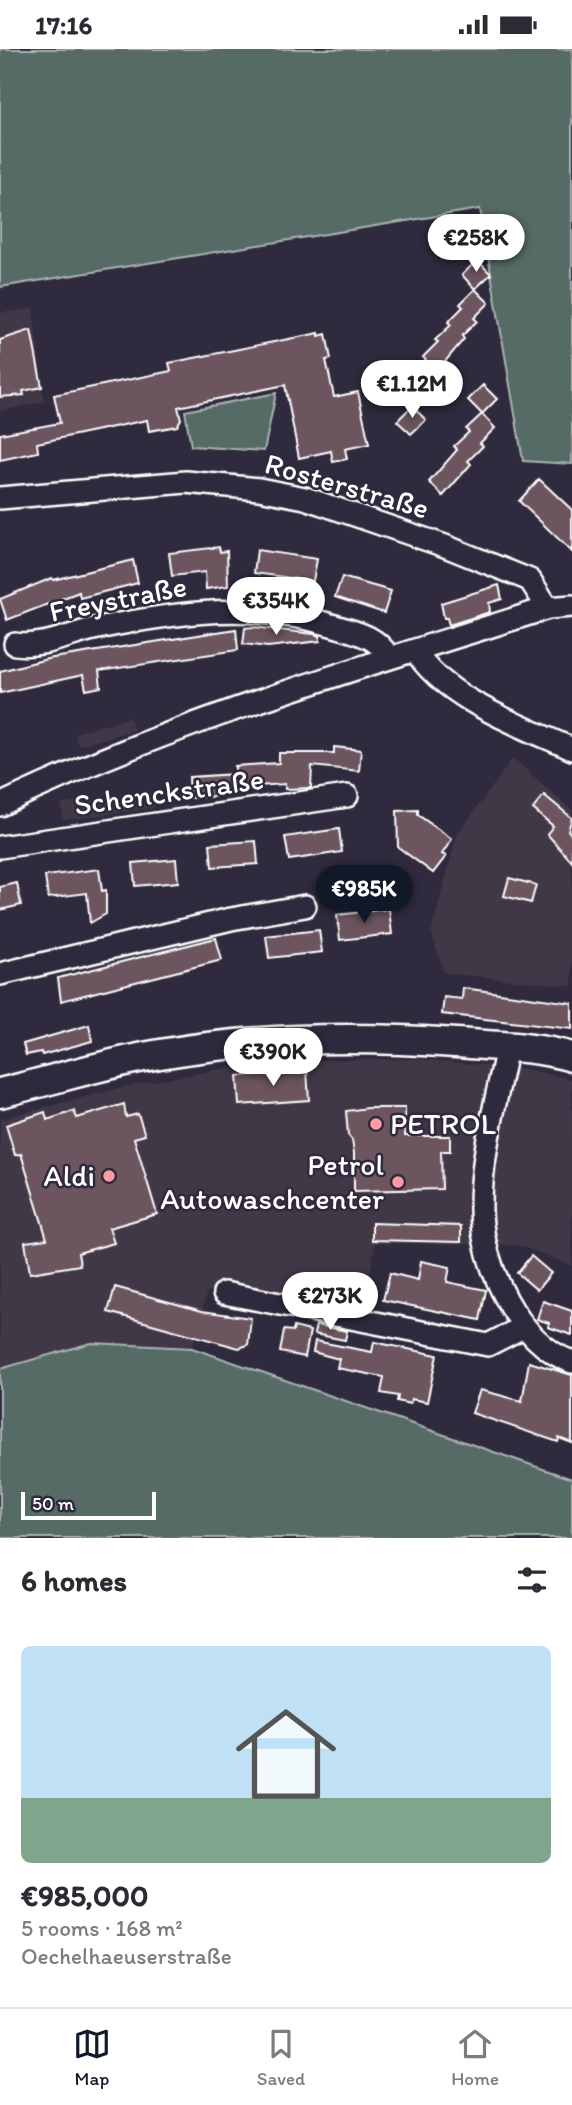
<!DOCTYPE html>
<html lang="en">
<head>
<meta charset="utf-8">
<style>
	:root { --surface:#fff; --page:#f2f2f3; --text:#2b2b33; --muted:#7c7c81; --line:#e1e1e2; --accent:#111827 }
	body { margin:0; font-family:Itim,sans-serif; background:var(--page); color:var(--text); height:100vh; display:flex; flex-direction:column; font-size:26px; white-space:nowrap }
	* { box-sizing:border-box; margin:0 }
	p { font-size:23px; color:var(--muted) }
	.icon { flex:none; width:38px; height:38px; fill:none; stroke:currentColor; stroke-width:2; stroke-linecap:round; stroke-linejoin:round }
	.map { position:relative; height:1489px; overflow:hidden }
	.side { display:flex; flex-direction:column; background:var(--surface); flex:1 }
	.side>* { flex:none }
	.scale { position:absolute; left:21px; bottom:18px; width:135px; box-sizing:border-box; padding-left:7px; border:4px solid #fff; border-top:0; font-size:19px; line-height:24px; white-space:nowrap; color:#fff; -webkit-text-stroke:5px #2f2a3d; paint-order:stroke }
	.price { position:absolute; translate:-50% -60px; padding:0 16px; border-radius:24px; background:#fff; color:#222; font-size:23px; line-height:46px; filter:drop-shadow(0 2px 4px #0008) }
	.price::after { content:''; position:absolute; left:50%; top:42px; width:21px; height:16px; margin-left:-10px; background:inherit; clip-path:polygon(0 0,100% 0,50% 100%) }
	.price.on { background:var(--accent); color:#fff }
	ul { padding:0; list-style:none }
	li { display:grid; align-content:center; gap:14px; height:371px; padding:0 21px }
	li+li { border-top:2px solid var(--line) }
	li span { display:grid; place-items:center; height:217px; border-radius:10px; color:#555 }
	li>.icon { margin-inline-start:auto }
	span .icon { width:126px; height:126px; fill:#fffc; stroke-width:1 }
	li b { font-size:30px }
	h2 { display:flex; justify-content:space-between; align-items:center; height:84px; padding:0 21px; font-size:30px }
	.status { display:flex; justify-content:space-between; align-items:center; height:49px; padding:0 35px; background:var(--surface); direction:ltr }
	.status svg { height:19px; fill:currentColor }
	.tabs { display:flex; justify-content:space-around; align-items:center; height:98px; border-top:2px solid var(--line); background:var(--surface); font-size:19px; color:var(--muted) }
	.tabs a { display:grid; justify-items:center; gap:4px }
	.tabs .on { color:var(--accent) }
	.map>svg:first-child { display:block }
	.built { fill:#413747 }
	.green { fill:#566b66; stroke:#aab5b2; stroke-width:2 }
	.building { fill:#6c545e; stroke:#fff; stroke-width:2 }
	.lines { fill:none; stroke-linecap:round; stroke-linejoin:round }
	.minor-casing { stroke:#fff; stroke-width:26 }
	.major-casing { stroke:#fff; stroke-width:33 }
	.minor { stroke:#2f2a3d; stroke-width:21 }
	.major { stroke:#2f2a3d; stroke-width:28 }
	.poi-dot { fill:#ff9aa2; stroke:#2f2a3d; stroke-width:2.5 }
	.labels { text-anchor:middle; stroke-width:5; stroke-linejoin:round; paint-order:stroke }
	.street-label { font-size:30px; fill:#fff; stroke:#2f2a3d }
	.poi-label { font-size:30px; fill:#fff; stroke:#2f2a3d; text-anchor:end }
</style>
</head>
<body>
<div class="status"><b>17:16</b><svg viewBox="0 0 49 12"><path d="M0 12V9h3v3zM5 12V6h3v6zM10 12V3h3v9zM15 12V0h3v12zM26 1h20v11H26zM47 4h2v5h-2z"/></svg></div>
<div class="map">
<svg width="572" height="1489" viewBox="0 0 572 1489">
	<rect width="100%" height="100%" fill="#2f2a3d"/>
	<filter id="ink" filterUnits="userSpaceOnUse"><feTurbulence type="fractalNoise" baseFrequency=".0143" numOctaves="2"/><feDisplacementMap in="SourceGraphic" scale="14" xChannelSelector="R" yChannelSelector="G"/><feConvolveMatrix kernelMatrix="1 2 1 2 8 2 1 2 1" color-interpolation-filters="sRGB"/></filter>
	<g filter="url(#ink)">
		<!-- built -->
		<path class="built" d="M33 259 44 353 0 362V264Z
			M130 668 134 681 78 697 75 684Z
			M513 709 572 761V937L444 924 431 883 457 786Z
			M153 742 155 759 63 771 61 755Z
			M416 1010 525 1020 572 1030V1217L518 1196 375 1194 365 1258 245 1237 207 1243 192 1299 91 1294 0 1320V1070L127 1037 226 1019 320 1011Z"/>
		<!-- green -->
		<path class="green" d="M0 0H572V415L523 412 480 160 0 238Z
			M276 344 264 402 191 397 185 362Z
			M91 1294 192 1299 572 1430V1489H0V1320Z"/>
		<!-- building -->
		<path class="building" d="M477 211 491 225 475 240 462 226Z
			M475 240 489 254 474 269 477 272 462 287 464 290 437 322 440 325 425 340 427 342 412 357 398 343 426 311 423 308 438 293 435 291 451 276 448 273 463 258 460 255Z
			M31 281 42 338 23 342 24 346 0 348V291Z
			M319 284V287L326 285 331 310 326 311 334 348 358 343 369 395 345 400 347 410 333 413 331 402 299 409 285 336 178 358 181 370 177 377 149 382 147 371 37 394 38 403 0 411V385L60 374 54 346 171 322 169 314Z
			M483 336 497 350 482 365 468 351Z
			M412 357 426 371 411 385 397 372Z
			M482 365 495 379 480 394 483 397 468 412 471 415 443 447 429 433 457 401 454 397 469 383 466 380Z
			M539 430 572 461V503L519 452Z
			M219 498 220 503 227 502 228 537 206 540 205 523 172 527 169 504Z
			M257 501 317 510 313 532 254 524Z
			M133 511 138 534 80 549 79 543 7 571 0 550 52 529 53 531Z
			M342 528 391 542 384 564 335 548Z
			M499 536 502 550 489 554 490 563 449 576 447 569H444L441 554Z
			M253 578 314 585 320 587V592L268 598 243 595 245 579Z
			M236 580 238 601 99 622 101 638 86 641 83 626 0 644V622L47 610Z
			M334 698 361 701 359 722 312 717 311 739 285 740V735L217 740 218 747 190 749 189 728 235 725V717L279 714V704H334Z
			M544 746 572 769 568 781 572 787V813L547 785 553 777 533 760Z
			M418 761V766L452 790 442 805 446 807 433 824 398 798 397 762Z
			M339 780 342 803 289 811 285 788Z
			M256 792 258 815 212 818 210 795Z
			M176 810 178 833 135 837 133 814Z
			M99 820 102 842 106 841V865L90 874 87 844 48 849 45 827Z
			M509 829 536 836 531 854 504 847Z
			M17 834 21 856 0 861V838Z
			M389 860 392 885 340 891 337 866Z
			M319 881 322 903 269 909 266 887Z
			M216 889 222 911 61 952 58 929Z
			M463 939 572 954V980L442 965 444 948 462 950Z
			M89 976 92 992 42 1006 41 1003 26 1006 23 995Z
			M307 1022 309 1051 239 1056 237 1027Z
			M124 1055 126 1068 138 1065 145 1086 134 1089 157 1165 109 1179 114 1194 78 1204 80 1216 30 1224 25 1193 47 1190 21 1105 15 1106 6 1076 45 1063 47 1071 74 1062 77 1069Z
			M368 1059H405V1087H450V1102H441L442 1140 354 1142V1104L352 1091 348 1086 346 1062Z
			M372 1174 461 1177V1193L372 1191Z
			M531 1207 551 1224 537 1241 517 1224Z
			M421 1212 450 1218 447 1233 486 1241 480 1271 383 1251 390 1224 418 1231Z
			M115 1238 202 1262 251 1269 248 1296 239 1299 108 1263Z
			M543 1252 572 1262V1286L548 1278 549 1274 537 1270Z
			M316 1276 347 1282 345 1291 314 1285Z
			M294 1278 310 1282 305 1308 280 1303 284 1281 293 1282Z
			M315 1292 372 1303 374 1293 437 1306 427 1353 411 1350 410 1355 397 1352 398 1347 381 1344 384 1328 337 1319 339 1310 313 1303Z
			M529 1313 572 1326V1394L559 1389 558 1393 472 1364 480 1341 522 1352Z"/>
		<g class="lines">
			<defs>
				<path id="minor" d="M0 449 186 433 259 440 305 449 445 497 530 531 548 559
					M15 595C43 599 70 585 98 579 178 563 255 552 335 577 358 584 376 587 389 608
					M415 601C444 650 522 677 572 700
					M0 756C175 672 363 618 548 559L572 557
					M0 798 347 747
					M0 925 231 870 305 857
					M507 998C497 1049 480 1109 481 1161 482 1216 518 1294 572 1313
					M224 1244 488 1296 523 1278"/>
				<path id="major" d="M0 1044C53 1031 106 1014 160 1005 257 988 358 987 456 994 494 997 535 997 572 1008"/>
			</defs>
			<!-- minor casing -->
			<use href="#minor" class="minor-casing"/>
			<!-- major casing -->
			<use href="#major" class="major-casing"/>
			<!-- minor -->
			<use href="#minor" class="minor"/>
			<!-- major -->
			<use href="#major" class="major"/>
		</g>
	</g>
	<!-- markers -->
	<g class="poi-dot">
		<circle cx="376" cy="1075" r="7"/>
		<circle cx="109" cy="1127" r="7"/>
		<circle cx="398" cy="1133" r="7"/>
	</g>
	<g class="labels">
		<!-- street labels -->
		<g class="street-label">
			<text transform="translate(347 437) rotate(16)" y="10">Rosterstraße</text>
			<text transform="translate(118 550) rotate(-11)" y="10">Freystraße</text>
			<text transform="translate(169 743) rotate(-8)" y="10">Schenckstraße</text>
		</g>
		<!-- poi labels -->
		<g class="poi-label">
			<text x="390" y="1085" text-anchor="start">PETROL</text>
			<text x="384" y="1126">Petrol<tspan x="384" dy="34">Autowaschcenter</tspan></text>
			<text x="95" y="1137">Aldi</text>
		</g>
	</g>
</svg>
<div class="scale">50 m</div>
<b class="price" style="left:476px;top:225px">€258K</b>
<b class="price" style="left:412px;top:371px">€1.12M</b>
<b class="price" style="left:276px;top:588px">€354K</b>
<b class="price on" style="left:364px;top:876px">€985K</b>
<b class="price" style="left:273px;top:1039px">€390K</b>
<b class="price" style="left:330px;top:1283px">€273K</b>
</div>
<section class="side">
<h2>6 homes<svg class="icon" aria-label="filters" viewBox="0 0 24 24"><path d="M4 7h16M4 17h16"/><circle cx="9" cy="7" r="2"/><circle cx="15" cy="17" r="2"/></svg></h2>
<ul>
<li><span style="background:linear-gradient(#bfe0f5 70%,#7fa58c 0)"><svg class="icon" aria-label="home" viewBox="0 0 24 24"><path d="M3 11l9-7 9 7M6 9v11h12V9"/></svg></span><div><b>€985,000</b><p>5 rooms · 168 m²</p><p>Oechelhaeuserstraße</p></div></li>
</ul>
</section>
<nav class="tabs">
<a class="on"><svg class="icon" aria-label="map" viewBox="0 0 24 24"><path d="M3 6l6-2 6 2 6-2v14l-6 2-6-2-6 2zM9 4v14M15 6v14"/></svg>Map</a>
<a><svg class="icon" aria-label="saved" viewBox="0 0 24 24"><path d="M7 4h10v16l-5-4-5 4z"/></svg>Saved</a>
<a><svg class="icon" aria-label="home" viewBox="0 0 24 24"><path d="M3 11l9-7 9 7M6 9v11h12V9"/></svg>Home</a>
</nav>
</body>
</html>
